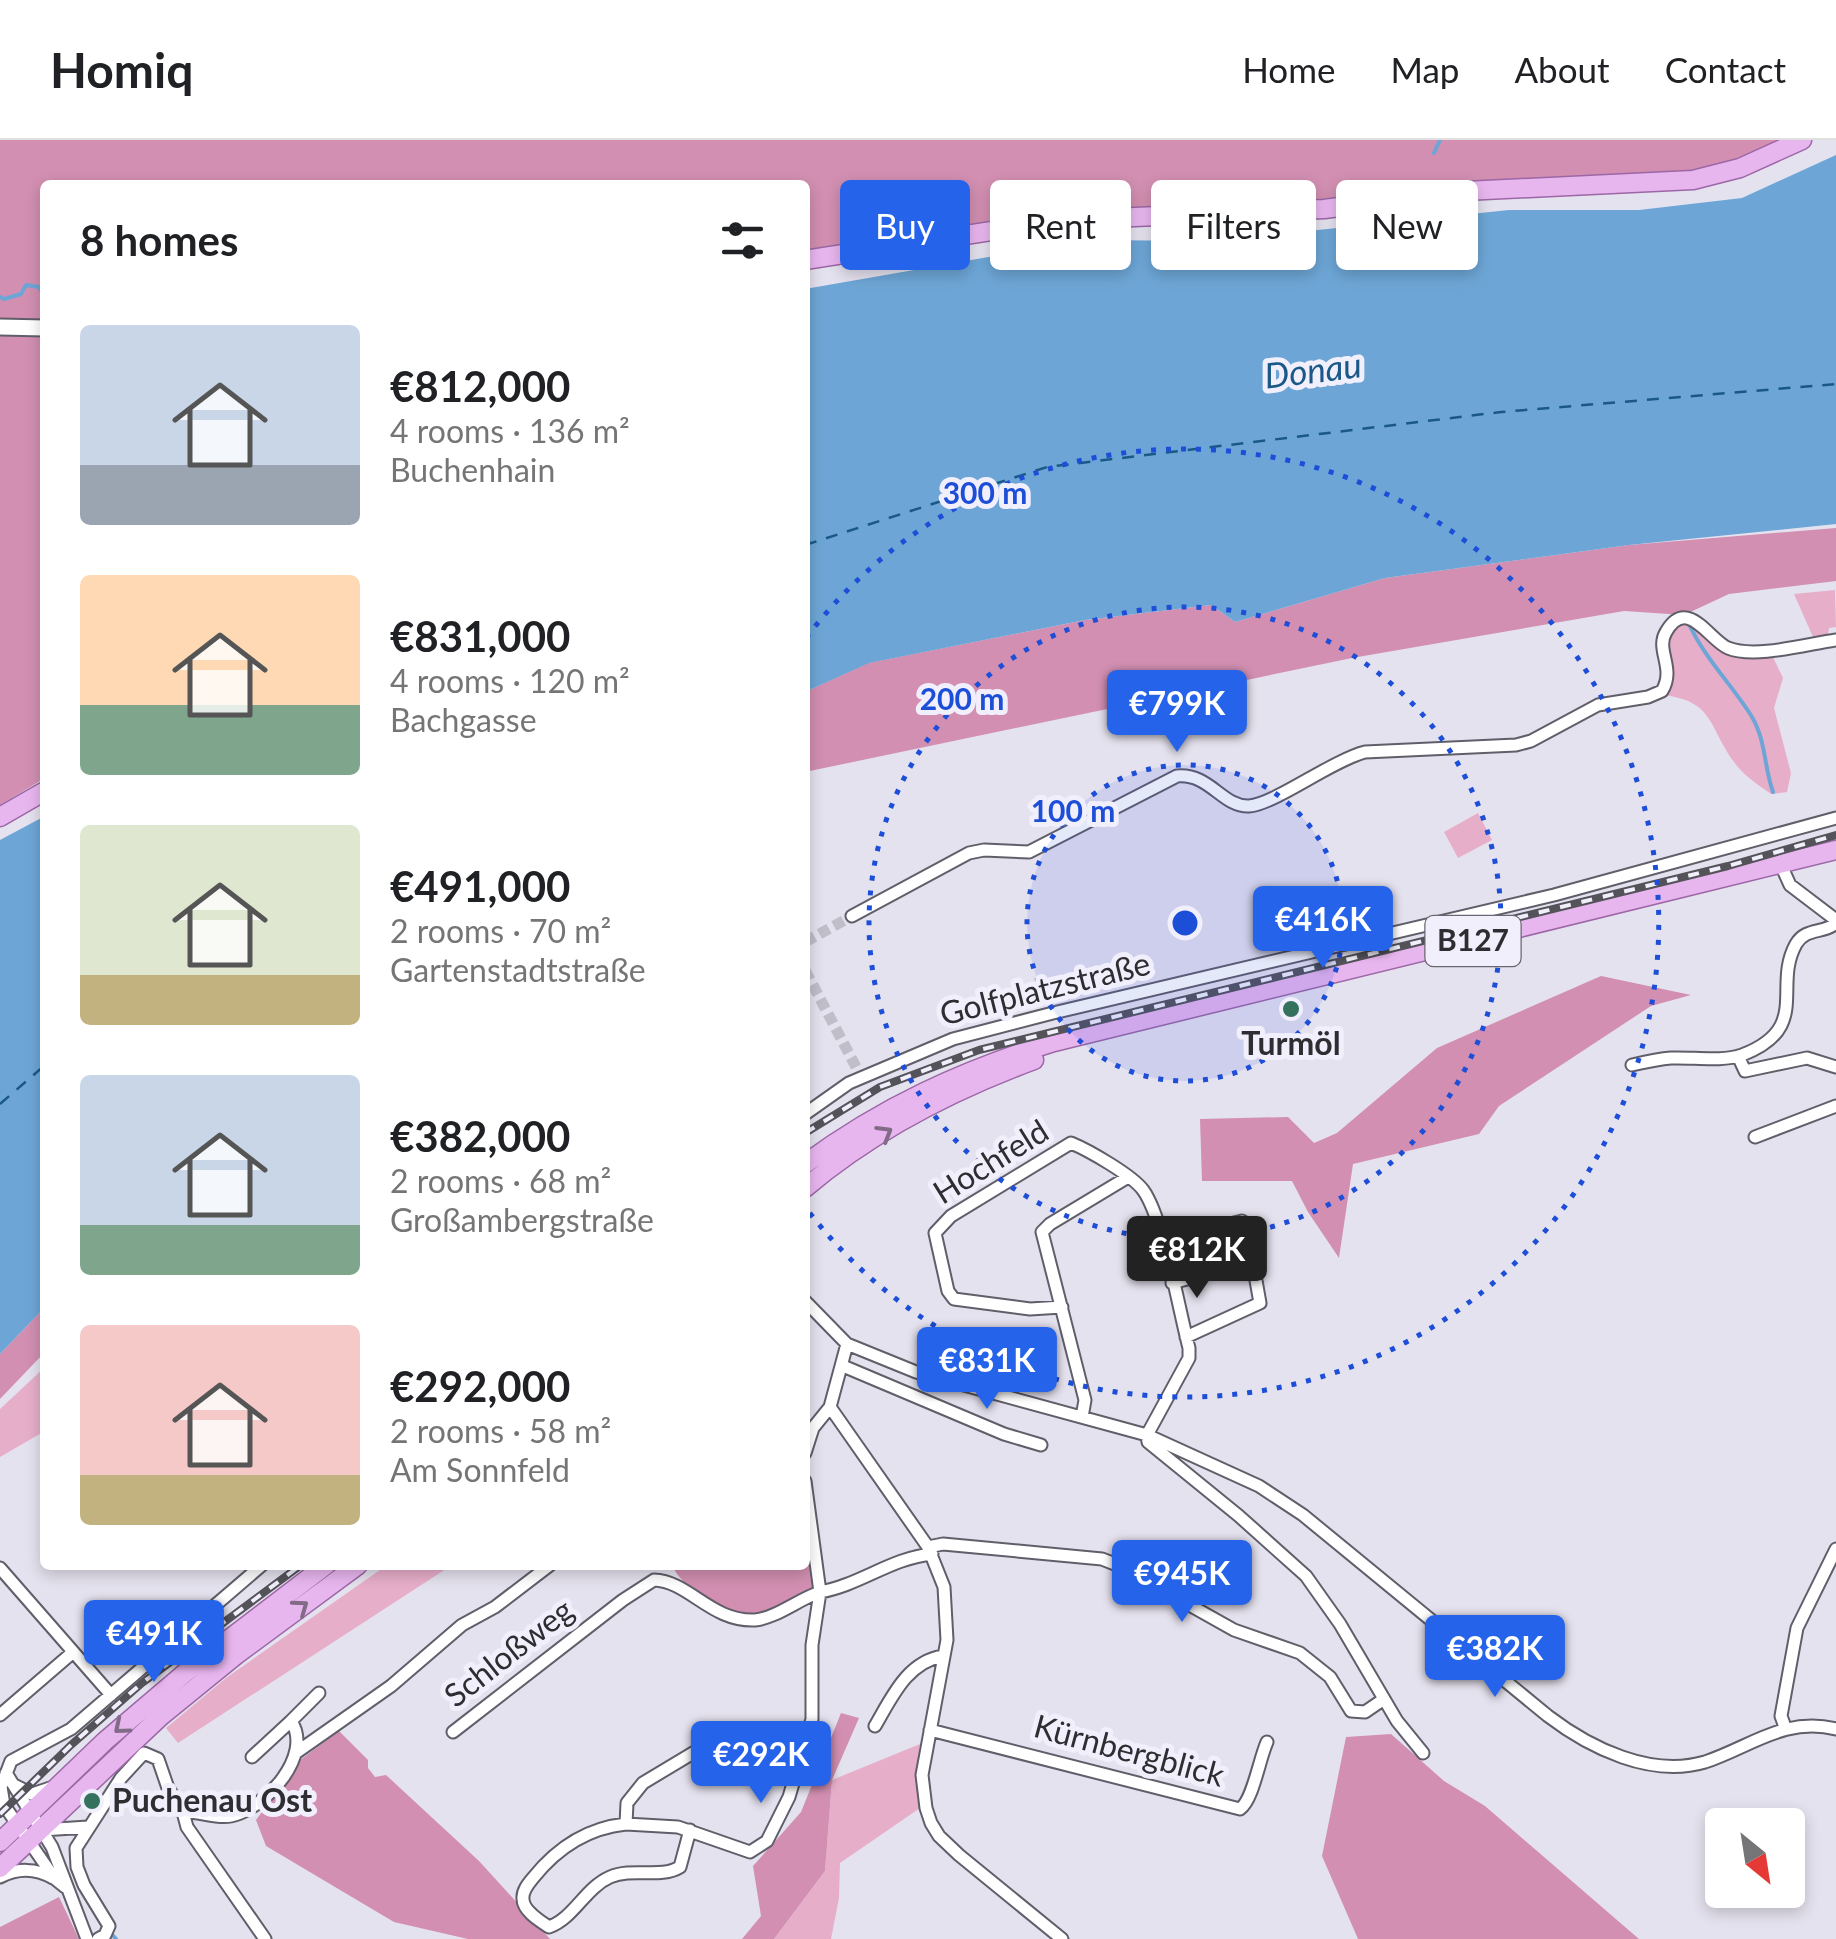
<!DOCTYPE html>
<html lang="en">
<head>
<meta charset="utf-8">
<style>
	:root { --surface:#fff; --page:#f2f2f2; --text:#202124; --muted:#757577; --line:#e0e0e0; --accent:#2563eb }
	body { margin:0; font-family:Lato,sans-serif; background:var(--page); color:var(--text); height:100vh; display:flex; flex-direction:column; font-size:38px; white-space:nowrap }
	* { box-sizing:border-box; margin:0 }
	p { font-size:32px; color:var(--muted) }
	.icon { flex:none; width:55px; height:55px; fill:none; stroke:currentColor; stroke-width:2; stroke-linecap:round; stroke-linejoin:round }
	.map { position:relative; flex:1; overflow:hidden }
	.panel { position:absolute; left:40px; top:40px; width:770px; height:1390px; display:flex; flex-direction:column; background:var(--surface); border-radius:10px; box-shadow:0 5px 15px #0003 }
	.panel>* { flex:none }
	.guide { position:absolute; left:840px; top:40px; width:845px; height:90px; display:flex; gap:20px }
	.needle { width:65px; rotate:150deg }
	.buttons { position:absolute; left:1705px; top:1668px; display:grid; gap:20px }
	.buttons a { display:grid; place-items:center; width:100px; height:100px; border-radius:10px; background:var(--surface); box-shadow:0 5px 15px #0003; font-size:50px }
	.price { position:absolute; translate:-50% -85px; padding:0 22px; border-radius:10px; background:var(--accent); color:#fff; font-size:32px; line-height:65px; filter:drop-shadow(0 2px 5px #0008) }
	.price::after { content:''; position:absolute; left:50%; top:60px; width:30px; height:22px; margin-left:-15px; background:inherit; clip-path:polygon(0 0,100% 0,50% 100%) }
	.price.active { background:#222; color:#fff }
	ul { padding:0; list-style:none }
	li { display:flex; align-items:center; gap:30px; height:250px; padding:0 40px }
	li span { display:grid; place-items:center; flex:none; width:280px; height:200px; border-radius:10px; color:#555 }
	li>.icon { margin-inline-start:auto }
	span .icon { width:120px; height:120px; fill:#fffc; stroke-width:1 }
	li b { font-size:42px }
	h2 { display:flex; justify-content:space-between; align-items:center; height:120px; padding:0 40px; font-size:42px }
	.pill { padding:0 35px; border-radius:10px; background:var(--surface); box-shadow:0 5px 15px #0003; font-size:35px; line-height:90px }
	.pill.active { background:var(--accent); color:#fff }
	header { display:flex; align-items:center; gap:60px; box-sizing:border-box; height:140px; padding:0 50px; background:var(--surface); border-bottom:2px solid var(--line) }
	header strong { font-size:48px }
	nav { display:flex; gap:55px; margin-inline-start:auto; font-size:35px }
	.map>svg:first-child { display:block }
	.green { fill:#e7aeca }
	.forest { fill:#d28fb1 }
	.water { fill:#6da6d6 }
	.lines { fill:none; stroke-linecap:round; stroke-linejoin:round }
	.stream { stroke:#6da6d6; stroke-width:4 }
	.ferry { stroke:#1a5987; stroke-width:2.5; stroke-dasharray:12 10; stroke-linecap:butt }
	.minor-tunnel { stroke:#c0bec9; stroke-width:11; stroke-dasharray:11 5.5; stroke-linecap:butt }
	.minor-casing { stroke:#605e69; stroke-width:15 }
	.tertiary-casing { stroke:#605e69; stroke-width:19 }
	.primary-casing { stroke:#9c67a6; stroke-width:21 }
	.minor { stroke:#fff; stroke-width:11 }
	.tertiary { stroke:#fff; stroke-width:15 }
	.primary { stroke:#e8b6ef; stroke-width:18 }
	.rail-casing { stroke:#54535a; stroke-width:8 }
	.rail { stroke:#f2effc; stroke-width:4; stroke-dasharray:11; stroke-linecap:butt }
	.oneway { stroke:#826b87 }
	.ring { fill:none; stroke:#1d4ed8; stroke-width:5; stroke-dasharray:5 10 }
	.poi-dot { fill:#35725d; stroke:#f2effc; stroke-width:4 }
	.labels { text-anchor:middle; stroke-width:10; stroke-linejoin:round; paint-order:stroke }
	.shield { fill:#f2effc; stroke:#69676f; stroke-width:2.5 }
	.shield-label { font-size:30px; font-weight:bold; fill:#2e2d32 }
	.street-label { font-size:32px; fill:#2e2d32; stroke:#f2effc }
	.poi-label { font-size:32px; font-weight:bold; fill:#2e2d32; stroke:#f2effc }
	.water-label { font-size:35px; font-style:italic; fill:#1a5987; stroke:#f2effc }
	.centre { fill:#1d4ed8; stroke:#f2effc; stroke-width:5 }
	.ring-label { font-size:30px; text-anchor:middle; font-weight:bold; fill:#1d4ed8; stroke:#f2effc; stroke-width:10; stroke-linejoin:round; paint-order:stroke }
</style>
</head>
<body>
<header>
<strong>Homiq</strong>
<nav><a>Home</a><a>Map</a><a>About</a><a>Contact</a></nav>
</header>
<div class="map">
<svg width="1836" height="1799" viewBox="0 0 1836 1799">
	<rect width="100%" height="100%" fill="#e5e2ef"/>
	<!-- green -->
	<path class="green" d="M1835 450 1836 487 1829 488 1828 495 1813 497 1794 454Z
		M1690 484 1714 504 1772 515 1783 538 1774 568 1791 633 1787 652 1771 654C1758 645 1743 635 1734 622 1708 586 1714 561 1663 555 1668 548 1673 541 1673 531 1673 510 1655 487 1690 484Z
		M1478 673 1492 700 1458 718 1444 692Z
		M45 1227V1291L0 1317V1269Z
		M387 1425H452L178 1603 166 1588 226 1538Z
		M920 1604 916 1643 920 1668 840 1723 839 1758 831 1799H774L825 1731 832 1640Z"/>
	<!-- forest -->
	<path class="forest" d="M0 0H1790L1717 28 1679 34 1472 43 1334 61 1061 72 805 112V45H45V638L0 665Z
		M1836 388V441L1729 454 1684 475 1624 471 1352 518 805 632V552L868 523 1085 480 1211 465 1235 482 1385 438 1629 405Z
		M1601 836 1691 855 1651 866 1499 966 1479 994 1353 1024 1339 1118 1308 1072 1292 1041H1202L1200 979 1288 977 1314 1003 1337 993 1437 908Z
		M45 1167V1212L0 1259V1214Z
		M805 1401 814 1449C797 1457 776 1472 756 1474 729 1477 682 1450 672 1425L686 1428 698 1425H805Z
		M841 1573 859 1578 832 1640 825 1731 774 1799H742L761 1776 753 1726 801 1672Z
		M339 1591 368 1620V1628L375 1637 386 1635 479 1721 550 1799H468L394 1782 266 1706 256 1680 300 1620Z
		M1391 1594 1444 1641 1485 1666 1639 1799H1358L1322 1716 1346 1597Z
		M59 1757 79 1799H0V1787Z"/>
	<!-- water -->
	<path class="water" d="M1836 15V384L1629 405 1385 438 1235 482 1211 465 1085 480 869 523 805 552V149L1086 100 1213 101 1509 70H1639L1742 58Z
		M45 676V1167L0 1214V700Z"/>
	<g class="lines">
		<!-- stream -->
		<path class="stream" d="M1434 13 1440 0
			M0 157 4 159 21 154 26 145 39 147 45 158
			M1690 486C1706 520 1733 546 1752 577 1766 601 1764 627 1773 652
			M109 1791 116 1799"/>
		<!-- ferry -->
		<path class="ferry" d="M805 405 1047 327 1501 272 1836 244
			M0 964 45 925"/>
		<!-- minor-tunnel -->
		<path class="minor-tunnel" d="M805 802 852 776
			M805 830 856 927"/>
		<defs>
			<path id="minor" d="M1781 725 1790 745 1836 780
				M852 776 969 713 984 710 1029 712 1177 636C1210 633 1222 667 1249 666 1275 664 1331 621 1365 612L1516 605 1531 601 1598 565 1648 557 1662 551C1676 528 1655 510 1666 492 1687 455 1710 501 1728 508 1755 519 1807 504 1836 500
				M1738 916 1745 931 1807 918 1836 927
				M1632 925C1645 922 1658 919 1671 918 1693 917 1721 922 1742 915 1812 888 1772 847 1796 804 1806 787 1824 794 1836 783
				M805 974 849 943 953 899 1053 873 1554 755 1836 678
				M1755 997 1836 966
				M1162 1101 1242 1081 1246 1084 1260 1163 1186 1197
				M1172 1143 1255 1121
				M805 1161 847 1204 916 1232 1147 1295 1259 1346 1303 1375 1548 1576C1590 1608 1651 1638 1705 1622 1750 1607 1786 1576 1836 1589
				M1062 1167 1030 1169 954 1159 948 1151 935 1093 951 1076 1071 1003C1088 1010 1132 1035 1143 1050 1163 1077 1179 1170 1189 1208V1218L1147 1295 1148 1302 1239 1376 1306 1436 1340 1484 1397 1581 1423 1613
				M843 1226 1004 1294 1041 1305
				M830 1267 928 1407 944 1447 947 1500 922 1635 926 1668 931 1683 939 1696 959 1715 1062 1799
				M1082 1277 1085 1260 1042 1092 1050 1084 1128 1037
				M805 1313 813 1288 830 1267 847 1204
				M928 1407 943 1404 1102 1419 1120 1426 1234 1490 1300 1513 1330 1537 1351 1571 1365 1572 1384 1559
				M0 1428 111 1555
				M0 1575 72 1513
				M875 1586C892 1557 907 1522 943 1516
				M1785 1587 1781 1576 1797 1488 1836 1409
				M930 1590 1240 1669C1253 1660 1259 1620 1267 1602
				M453 1592 623 1460 654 1440C689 1441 711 1482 755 1480 776 1478 799 1459 820 1452L805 1341
				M718 1598 643 1643 627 1663 626 1684 678 1687 750 1712 767 1701 789 1657 812 1579V1505L820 1452C860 1445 891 1418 932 1414
				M297 1612 391 1546 462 1485 495 1467 550 1425
				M252 1617 291 1581
				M6 1633 52 1707 87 1799
				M14 1645 32 1654 50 1648
				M183 1672C200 1671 215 1679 231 1676 265 1669 314 1615 291 1581L319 1553
				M626 1684C587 1688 557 1708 533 1738 528 1744 522 1751 523 1759 523 1771 540 1781 549 1787 574 1778 585 1748 610 1737 633 1727 660 1739 680 1727L690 1690
				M42 1690 88 1687
				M0 1737C17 1728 36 1728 53 1738
				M65 1747 55 1739 4 1665 1 1647 11 1621 71 1589 262 1425
				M98 1799 105 1795 109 1786 84 1745 77 1727 76 1708 121 1638 144 1613 158 1619 168 1648 183 1672 187 1687 265 1799"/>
			<path id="tertiary" d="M0 187 45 188"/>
			<path id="primary" d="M805 120 1063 80 1324 69 1465 51 1693 40 1740 28 1802 0
				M0 677 45 651
				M805 1024C882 967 963 930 1054 902L1836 710
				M805 1048C871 992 953 950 1034 920
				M0 1702 105 1601 186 1532 326 1425
				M0 1728 161 1576 236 1515 358 1425"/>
		</defs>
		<!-- minor casing -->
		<use href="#minor" class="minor-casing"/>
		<!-- tertiary casing -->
		<use href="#tertiary" class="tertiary-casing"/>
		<!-- primary casing -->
		<use href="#primary" class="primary-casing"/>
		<!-- minor -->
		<use href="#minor" class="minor"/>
		<!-- tertiary -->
		<use href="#tertiary" class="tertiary"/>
		<!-- primary -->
		<use href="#primary" class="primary"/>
		<defs>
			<path id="rail" d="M805 993 880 947 979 910 1728 726 1836 695
				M0 1674 71 1605 142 1543 301 1425"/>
		</defs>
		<!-- rail casing -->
		<use href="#rail" class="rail-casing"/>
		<!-- rail -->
		<use href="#rail" class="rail"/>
	</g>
	<!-- one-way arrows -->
	<defs><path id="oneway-chevron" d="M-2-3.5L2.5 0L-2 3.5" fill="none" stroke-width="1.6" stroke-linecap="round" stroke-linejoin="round" transform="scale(2.5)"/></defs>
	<g class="oneway">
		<use href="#oneway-chevron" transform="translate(885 993) rotate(-31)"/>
		<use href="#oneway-chevron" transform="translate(301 1467) rotate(-36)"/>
		<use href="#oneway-chevron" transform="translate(121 1587) rotate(140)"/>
	</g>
	<!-- distance rings -->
	<circle cx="1185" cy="783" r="158" fill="#1d4ed8" fill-opacity=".12"/>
	<g class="ring">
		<circle cx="1185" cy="783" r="158"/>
		<circle cx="1185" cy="783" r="316"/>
		<path d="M806 498A474 474 0 1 1 806 1068"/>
	</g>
	<!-- markers -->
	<g class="poi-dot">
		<circle cx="1291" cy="869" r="10"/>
		<circle cx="92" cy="1661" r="10"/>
	</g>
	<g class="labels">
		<!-- shield labels -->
		<rect class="shield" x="1425.5" y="776" width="95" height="50" rx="8"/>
		<g class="shield-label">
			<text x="1473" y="811">B127</text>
		</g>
		<!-- street labels -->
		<g class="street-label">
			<text transform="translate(1045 849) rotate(-14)" y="11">Golfplatzstraße</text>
			<text transform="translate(991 1022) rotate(-32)" y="11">Hochfeld</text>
			<text transform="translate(509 1513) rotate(-38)" y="11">Schloßweg</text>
			<text transform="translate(1129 1611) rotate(15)" y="11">Kürnbergblick</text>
		</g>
		<!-- poi labels -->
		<g class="poi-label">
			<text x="1291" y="915">Turmöl</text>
			<text x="112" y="1672" text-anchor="start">Puchenau Ost</text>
		</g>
		<!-- water labels -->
		<g class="water-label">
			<text transform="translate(1313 231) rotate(-7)" y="12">Donau</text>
		</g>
	</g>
	<circle cx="1185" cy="783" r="15" class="centre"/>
	<g class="ring-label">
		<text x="985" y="364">300 m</text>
		<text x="962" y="570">200 m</text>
		<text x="1073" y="682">100 m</text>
	</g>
</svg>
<div class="buttons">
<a><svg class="needle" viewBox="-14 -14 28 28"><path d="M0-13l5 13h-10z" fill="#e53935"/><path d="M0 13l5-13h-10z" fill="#757577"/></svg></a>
</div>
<b class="price" style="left:1177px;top:615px">€799K</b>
<b class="price" style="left:1323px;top:831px">€416K</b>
<b class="price active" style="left:1197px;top:1161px">€812K</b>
<b class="price" style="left:987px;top:1272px">€831K</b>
<b class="price" style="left:1182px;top:1485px">€945K</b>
<b class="price" style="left:154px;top:1545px">€491K</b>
<b class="price" style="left:1495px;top:1560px">€382K</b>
<b class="price" style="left:761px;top:1666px">€292K</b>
<div class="guide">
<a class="pill active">Buy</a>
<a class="pill">Rent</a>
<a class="pill">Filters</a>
<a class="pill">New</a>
</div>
<section class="panel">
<h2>8 homes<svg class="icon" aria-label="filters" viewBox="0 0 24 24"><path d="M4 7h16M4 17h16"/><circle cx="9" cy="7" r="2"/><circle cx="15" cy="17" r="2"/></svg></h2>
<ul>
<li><span style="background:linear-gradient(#c9d6e8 70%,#9aa5b1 0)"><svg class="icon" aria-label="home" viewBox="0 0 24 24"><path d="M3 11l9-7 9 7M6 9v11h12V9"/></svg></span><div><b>€812,000</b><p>4 rooms · 136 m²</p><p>Buchenhain</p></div></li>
<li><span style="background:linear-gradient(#ffd9b3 65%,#7fa58c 0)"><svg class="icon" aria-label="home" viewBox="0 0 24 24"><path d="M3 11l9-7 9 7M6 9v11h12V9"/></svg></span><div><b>€831,000</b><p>4 rooms · 120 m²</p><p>Bachgasse</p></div></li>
<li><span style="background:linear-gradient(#dfe7d0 75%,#c2b280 0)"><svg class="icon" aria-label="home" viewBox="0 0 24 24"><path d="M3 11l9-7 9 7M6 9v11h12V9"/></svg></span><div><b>€491,000</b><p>2 rooms · 70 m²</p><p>Gartenstadtstraße</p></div></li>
<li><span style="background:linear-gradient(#c9d6e8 75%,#7fa58c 0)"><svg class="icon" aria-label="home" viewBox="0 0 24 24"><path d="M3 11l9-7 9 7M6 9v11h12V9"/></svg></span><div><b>€382,000</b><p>2 rooms · 68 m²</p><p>Großambergstraße</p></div></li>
<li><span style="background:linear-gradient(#f6c9c9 75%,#c2b280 0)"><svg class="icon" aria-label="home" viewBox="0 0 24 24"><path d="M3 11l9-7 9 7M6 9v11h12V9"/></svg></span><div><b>€292,000</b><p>2 rooms · 58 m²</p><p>Am Sonnfeld</p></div></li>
</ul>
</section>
</div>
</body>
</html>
